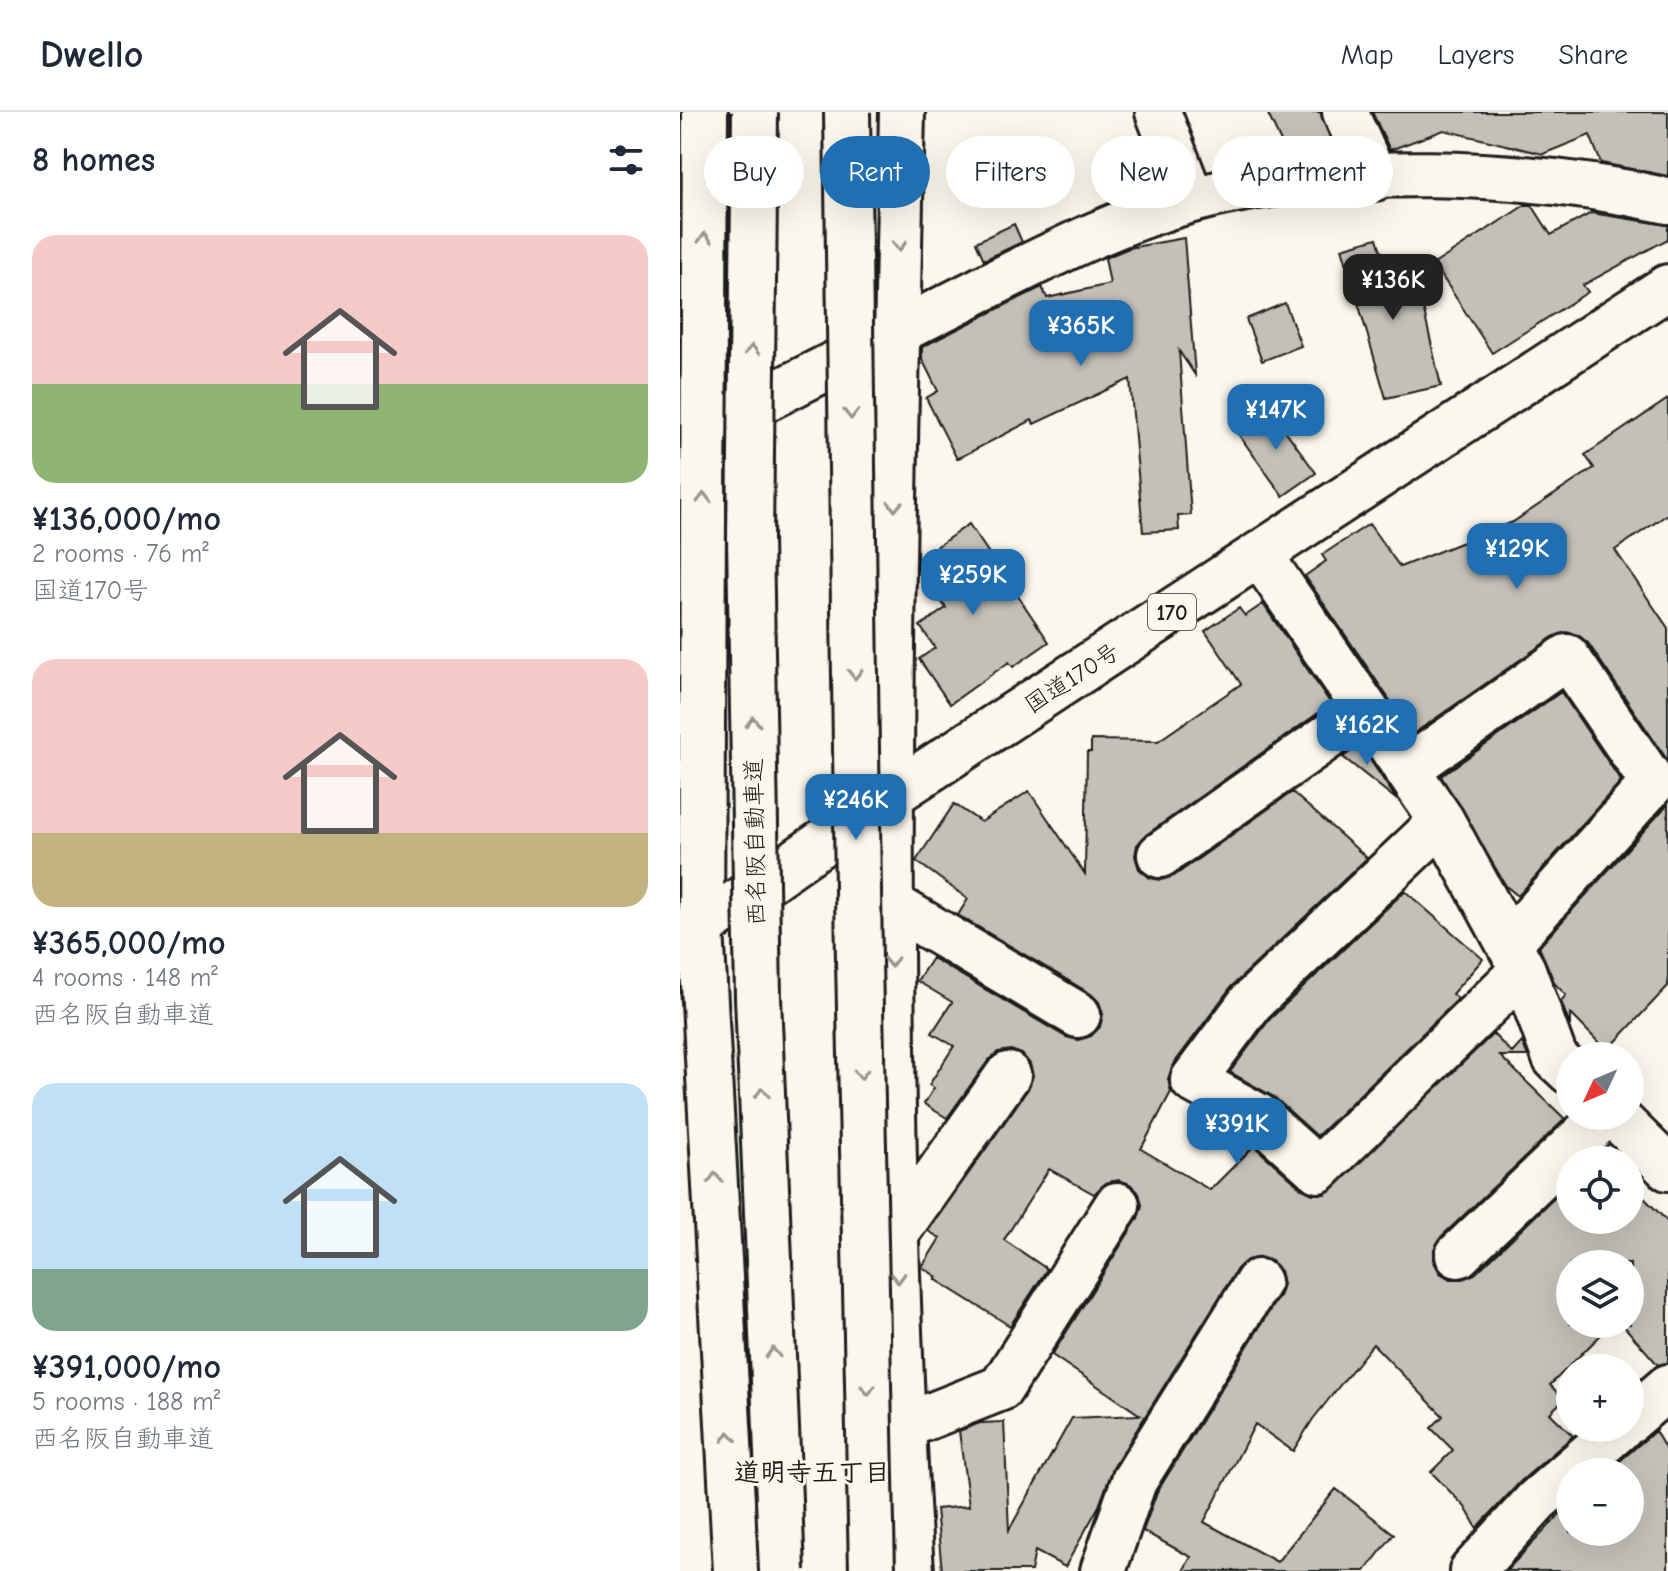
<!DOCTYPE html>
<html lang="en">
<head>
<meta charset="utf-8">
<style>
	:root { --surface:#fff; --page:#f2f2f3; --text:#1f2937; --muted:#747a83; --line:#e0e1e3; --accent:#1f6fb2 }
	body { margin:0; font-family:"Comic Neue","Klee One",sans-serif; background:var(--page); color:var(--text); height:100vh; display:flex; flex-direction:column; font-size:30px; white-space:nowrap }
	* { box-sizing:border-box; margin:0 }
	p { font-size:26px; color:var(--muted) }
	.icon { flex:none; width:44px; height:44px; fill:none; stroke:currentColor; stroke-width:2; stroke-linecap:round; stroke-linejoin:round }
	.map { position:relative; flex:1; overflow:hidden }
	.side { display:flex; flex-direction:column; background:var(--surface); width:680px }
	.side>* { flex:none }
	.top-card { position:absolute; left:24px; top:24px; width:760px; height:72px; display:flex; gap:16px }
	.needle { width:52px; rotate:226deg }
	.fabs { position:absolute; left:876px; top:930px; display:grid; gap:16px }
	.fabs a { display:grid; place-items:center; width:88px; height:88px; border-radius:50%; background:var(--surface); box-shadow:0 8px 32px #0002; font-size:40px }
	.price { position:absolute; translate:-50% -68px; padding:0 18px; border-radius:16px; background:var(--accent); color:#fff; font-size:26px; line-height:52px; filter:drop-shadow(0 2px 4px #0008) }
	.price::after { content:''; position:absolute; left:50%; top:48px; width:24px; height:18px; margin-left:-12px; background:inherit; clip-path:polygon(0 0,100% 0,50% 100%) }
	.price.on { background:#222; color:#fff }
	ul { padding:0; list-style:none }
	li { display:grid; align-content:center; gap:16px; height:424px; padding:0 32px }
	li span { display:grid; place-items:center; height:248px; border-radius:24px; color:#555 }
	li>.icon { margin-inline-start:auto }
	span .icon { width:144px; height:144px; fill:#fffc; stroke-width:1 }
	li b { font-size:34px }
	h2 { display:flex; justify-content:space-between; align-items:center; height:96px; padding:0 32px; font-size:34px }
	.tag { padding:0 28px; border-radius:36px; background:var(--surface); box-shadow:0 8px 32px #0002; font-size:28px; line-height:72px }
	.tag.on { background:var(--accent); color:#fff }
	header { display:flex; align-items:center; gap:48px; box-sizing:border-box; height:112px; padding:0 40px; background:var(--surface); border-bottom:2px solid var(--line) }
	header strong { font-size:38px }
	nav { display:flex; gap:44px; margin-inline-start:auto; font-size:28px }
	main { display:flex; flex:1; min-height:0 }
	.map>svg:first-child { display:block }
	.building { fill:#c3c0b8; stroke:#1c1c1c; stroke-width:2 }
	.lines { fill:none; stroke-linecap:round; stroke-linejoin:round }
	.minor-casing { stroke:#1c1c1c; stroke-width:50 }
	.highway-casing { stroke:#1c1c1c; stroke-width:50 }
	.minor { stroke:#fbf7ec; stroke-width:44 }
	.highway { stroke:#fbf7ec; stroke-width:44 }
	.highway-bridge-casing { stroke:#1c1c1c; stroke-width:50; stroke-linecap:butt }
	.highway-bridge { stroke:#fbf7ec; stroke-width:44 }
	.oneway { stroke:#97948e }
	.labels { text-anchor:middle; stroke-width:6; stroke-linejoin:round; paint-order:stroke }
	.shield { fill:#fbf7ec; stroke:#5f5e5a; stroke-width:2 }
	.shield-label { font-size:22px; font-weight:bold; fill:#1c1c1c }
	.street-label { font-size:24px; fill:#1c1c1c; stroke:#fbf7ec }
	.neighbourhood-label { font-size:26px; font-weight:bold; fill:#1c1c1c; stroke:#fbf7ec }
</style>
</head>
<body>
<header>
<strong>Dwello</strong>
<nav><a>Map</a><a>Layers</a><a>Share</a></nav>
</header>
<main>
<section class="side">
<h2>8 homes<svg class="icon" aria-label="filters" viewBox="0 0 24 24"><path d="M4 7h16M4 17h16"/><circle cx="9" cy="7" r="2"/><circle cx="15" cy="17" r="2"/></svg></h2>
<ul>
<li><span style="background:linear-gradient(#f6c9c9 60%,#8fb573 0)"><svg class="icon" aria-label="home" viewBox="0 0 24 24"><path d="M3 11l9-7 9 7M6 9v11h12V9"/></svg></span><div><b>¥136,000/mo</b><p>2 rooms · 76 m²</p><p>国道170号</p></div></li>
<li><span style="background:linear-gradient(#f6c9c9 70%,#c2b280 0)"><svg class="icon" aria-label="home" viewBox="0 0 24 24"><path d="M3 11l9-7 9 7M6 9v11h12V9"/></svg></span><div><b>¥365,000/mo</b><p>4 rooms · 148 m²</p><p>西名阪自動車道</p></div></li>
<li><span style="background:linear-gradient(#bfe0f5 75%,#7fa58c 0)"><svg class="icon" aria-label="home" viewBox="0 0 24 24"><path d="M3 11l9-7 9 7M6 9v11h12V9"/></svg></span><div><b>¥391,000/mo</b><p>5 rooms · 188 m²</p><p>西名阪自動車道</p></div></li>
</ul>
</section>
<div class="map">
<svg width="988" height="1459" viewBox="0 0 988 1459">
	<rect width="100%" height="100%" fill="#fbf7ec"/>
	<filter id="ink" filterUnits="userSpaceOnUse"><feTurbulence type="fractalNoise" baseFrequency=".0125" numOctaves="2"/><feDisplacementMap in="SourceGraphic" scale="16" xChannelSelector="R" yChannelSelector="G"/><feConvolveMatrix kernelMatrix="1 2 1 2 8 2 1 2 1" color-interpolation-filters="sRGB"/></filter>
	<g filter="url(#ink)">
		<!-- building -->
		<path class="building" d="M587 0H640L655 39 608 45Z
			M692 0H988V64L921 51 910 23 863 42 764 18 710 38Z
			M845 93H852L871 123 911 101 988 113V127L903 173 908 180 812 241 754 152Z
			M334 112 342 130 304 148 296 130Z
			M504 126 515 263 499 239 511 403 498 404 499 418 463 420 450 267 354 312 352 308 277 347 246 286 258 279 242 247V235L362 175 367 186 430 172 425 146 449 136Z
			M697 126 711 172 734 156 761 274 706 286 662 136Z
			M605 191 621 234 582 249 566 207Z
			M988 287V402L935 438 988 516V649L908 531 898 523 886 520 873 525 733 622 625 464 646 449 642 443 689 412 720 455 833 410 914 356 905 343Z
			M589 296 636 361 603 384 556 319Z
			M289 412 369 530 333 555 329 550 270 592 239 547 255 536 240 514 266 496 238 457V448Z
			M583 492 651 592 466 723 457 733 455 744 459 757 470 766 481 768 494 764 612 680 687 746 551 875 493 953 488 967 491 980 461 1037 530 1078 574 1034 622 1077 633 1082H645L813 922 832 941 842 930 848 944H820L885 1007 761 1125 754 1137V1150L760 1161 770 1167H783L795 1162 890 1071V1108H950V1072L988 1110V1251L978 1253 942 1212H950V1152H890V1212H932L870 1273 884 1287 870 1301 893 1324 841 1369 797 1416 785 1395 751 1360 773 1338 751 1316 763 1304 693 1232 633 1307 613 1339 575 1312 524 1410 597 1450 656 1377 714 1422 685 1459H503L511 1445 463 1419 477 1380 600 1182 603 1172 600 1159 592 1149 580 1145 567 1148 557 1157 433 1356 419 1394 385 1455 355 1439 351 1459H262L256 1397 289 1394 279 1319 300 1311 324 1310 329 1418 392 1306 460 1303 372 1243 458 1106 462 1093 459 1081 450 1072 439 1068 426 1071 414 1082 369 1057 324 1128 367 1157 330 1214 255 1167 257 1165 242 1155 260 1126 248 1119 348 977 353 964 350 952 342 942 331 938 318 940 308 949 267 1006 244 992 254 976 249 973 274 934 252 921 272 890 237 869 252 846 386 925 398 928 411 924 420 915 423 902 419 890 411 882 278 803 288 787 236 749 274 692 301 710 349 679 405 762 407 640H411V628L478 629 561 572 525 519 559 496 565 504Z
			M881 580 941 669 838 784 826 774 761 664Z
			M680 633 717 688 663 645Z
			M988 692V874L927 939 890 901V914L881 889 886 883 875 872 859 835Z
			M725 779 803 847 772 882 778 887 637 1024 594 985 550 960 590 907Z
			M975 1319 988 1341V1459H826L890 1392V1420H950V1360H927Z"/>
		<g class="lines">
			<defs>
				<path id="minor" d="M25 0 21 817 56 1459
					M222 0C211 486 200 973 231 1459
					M478 0 512 88
					M665 0 695 66
					M40 310C127 266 213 222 300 178 369 144 438 108 512 88 656 50 844 57 988 89
					M580 443 762 709 843 858 875 946 890 960
					M727 657 887 545 973 671 829 831
					M762 709 571 890 513 968 578 1004 638 1058 843 858
					M480 743 686 598
					M209 791 398 903
					M935 1004 988 1056
					M217 1120 328 963
					M778 1143 924 1004
					M950 1308 988 1275
					M222 1315 321 1276 437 1093
					M423 1459 454 1369 578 1170
					M792 1459 857 1388 940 1316"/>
				<path id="highway" d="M0 830 211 683 988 175"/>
			</defs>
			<!-- minor casing -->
			<use href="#minor" class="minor-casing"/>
			<!-- highway casing -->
			<use href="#highway" class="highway-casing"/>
			<!-- minor -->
			<use href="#minor" class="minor"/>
			<!-- highway -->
			<use href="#highway" class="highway"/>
			<defs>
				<path id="highway-bridge" d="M75 0 70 426 78 886 102 1459
					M167 0 179 849 192 1459"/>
			</defs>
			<!-- highway-bridge casing -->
			<use href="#highway-bridge" class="highway-bridge-casing"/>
			<!-- highway-bridge -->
			<use href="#highway-bridge" class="highway-bridge"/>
		</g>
		<!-- one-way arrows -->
		<defs><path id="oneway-chevron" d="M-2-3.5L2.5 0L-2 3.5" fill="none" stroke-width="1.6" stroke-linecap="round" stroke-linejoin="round" transform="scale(2)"/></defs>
		<g class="oneway">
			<use href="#oneway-chevron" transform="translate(25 126) rotate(-90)"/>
			<use href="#oneway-chevron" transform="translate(219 134) rotate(91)"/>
			<use href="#oneway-chevron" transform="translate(72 238) rotate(-89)"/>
			<use href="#oneway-chevron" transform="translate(171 302) rotate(89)"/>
			<use href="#oneway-chevron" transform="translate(24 386) rotate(-90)"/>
			<use href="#oneway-chevron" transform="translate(215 394) rotate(91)"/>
			<use href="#oneway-chevron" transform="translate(175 562) rotate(89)"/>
			<use href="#oneway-chevron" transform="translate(73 610) rotate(-91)"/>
			<use href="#oneway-chevron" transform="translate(211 850) rotate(89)"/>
			<use href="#oneway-chevron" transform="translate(181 962) rotate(89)"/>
			<use href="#oneway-chevron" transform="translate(82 981) rotate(-92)"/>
			<use href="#oneway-chevron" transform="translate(35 1066) rotate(-93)"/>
			<use href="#oneway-chevron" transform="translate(218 1166) rotate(88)"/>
			<use href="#oneway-chevron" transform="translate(93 1241) rotate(-92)"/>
			<use href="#oneway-chevron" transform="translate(188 1278) rotate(89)"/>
			<use href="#oneway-chevron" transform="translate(49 1325) rotate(-93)"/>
		</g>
	</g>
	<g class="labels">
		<!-- shield labels -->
		<rect class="shield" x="468" y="482" width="48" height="36" rx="6"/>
		<g class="shield-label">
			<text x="492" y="508">170</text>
		</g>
		<!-- street labels -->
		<g class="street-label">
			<text transform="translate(392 566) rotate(-33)" y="8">国道170号</text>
			<text transform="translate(75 730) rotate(-91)" y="8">西名阪自動車道</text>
		</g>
		<!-- neighbourhood labels -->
		<g class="neighbourhood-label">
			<text x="132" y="1369">道明寺五丁目</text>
		</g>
	</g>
</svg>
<div class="fabs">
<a><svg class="needle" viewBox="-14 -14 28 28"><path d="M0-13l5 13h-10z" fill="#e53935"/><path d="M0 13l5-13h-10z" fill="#747a83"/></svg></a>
<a><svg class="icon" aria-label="locate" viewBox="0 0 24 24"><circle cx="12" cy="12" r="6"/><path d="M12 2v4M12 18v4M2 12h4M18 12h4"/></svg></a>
<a><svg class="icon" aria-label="layers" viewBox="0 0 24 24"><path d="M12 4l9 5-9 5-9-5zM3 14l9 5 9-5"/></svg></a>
<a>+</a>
<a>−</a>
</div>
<b class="price on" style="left:713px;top:210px">¥136K</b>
<b class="price" style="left:401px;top:256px">¥365K</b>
<b class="price" style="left:596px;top:340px">¥147K</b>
<b class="price" style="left:837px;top:479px">¥129K</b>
<b class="price" style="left:293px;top:505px">¥259K</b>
<b class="price" style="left:687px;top:655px">¥162K</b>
<b class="price" style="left:176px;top:730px">¥246K</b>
<b class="price" style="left:557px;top:1054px">¥391K</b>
<div class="top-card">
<a class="tag">Buy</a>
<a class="tag on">Rent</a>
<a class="tag">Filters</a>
<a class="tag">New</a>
<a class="tag">Apartment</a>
</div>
</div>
</main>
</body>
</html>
